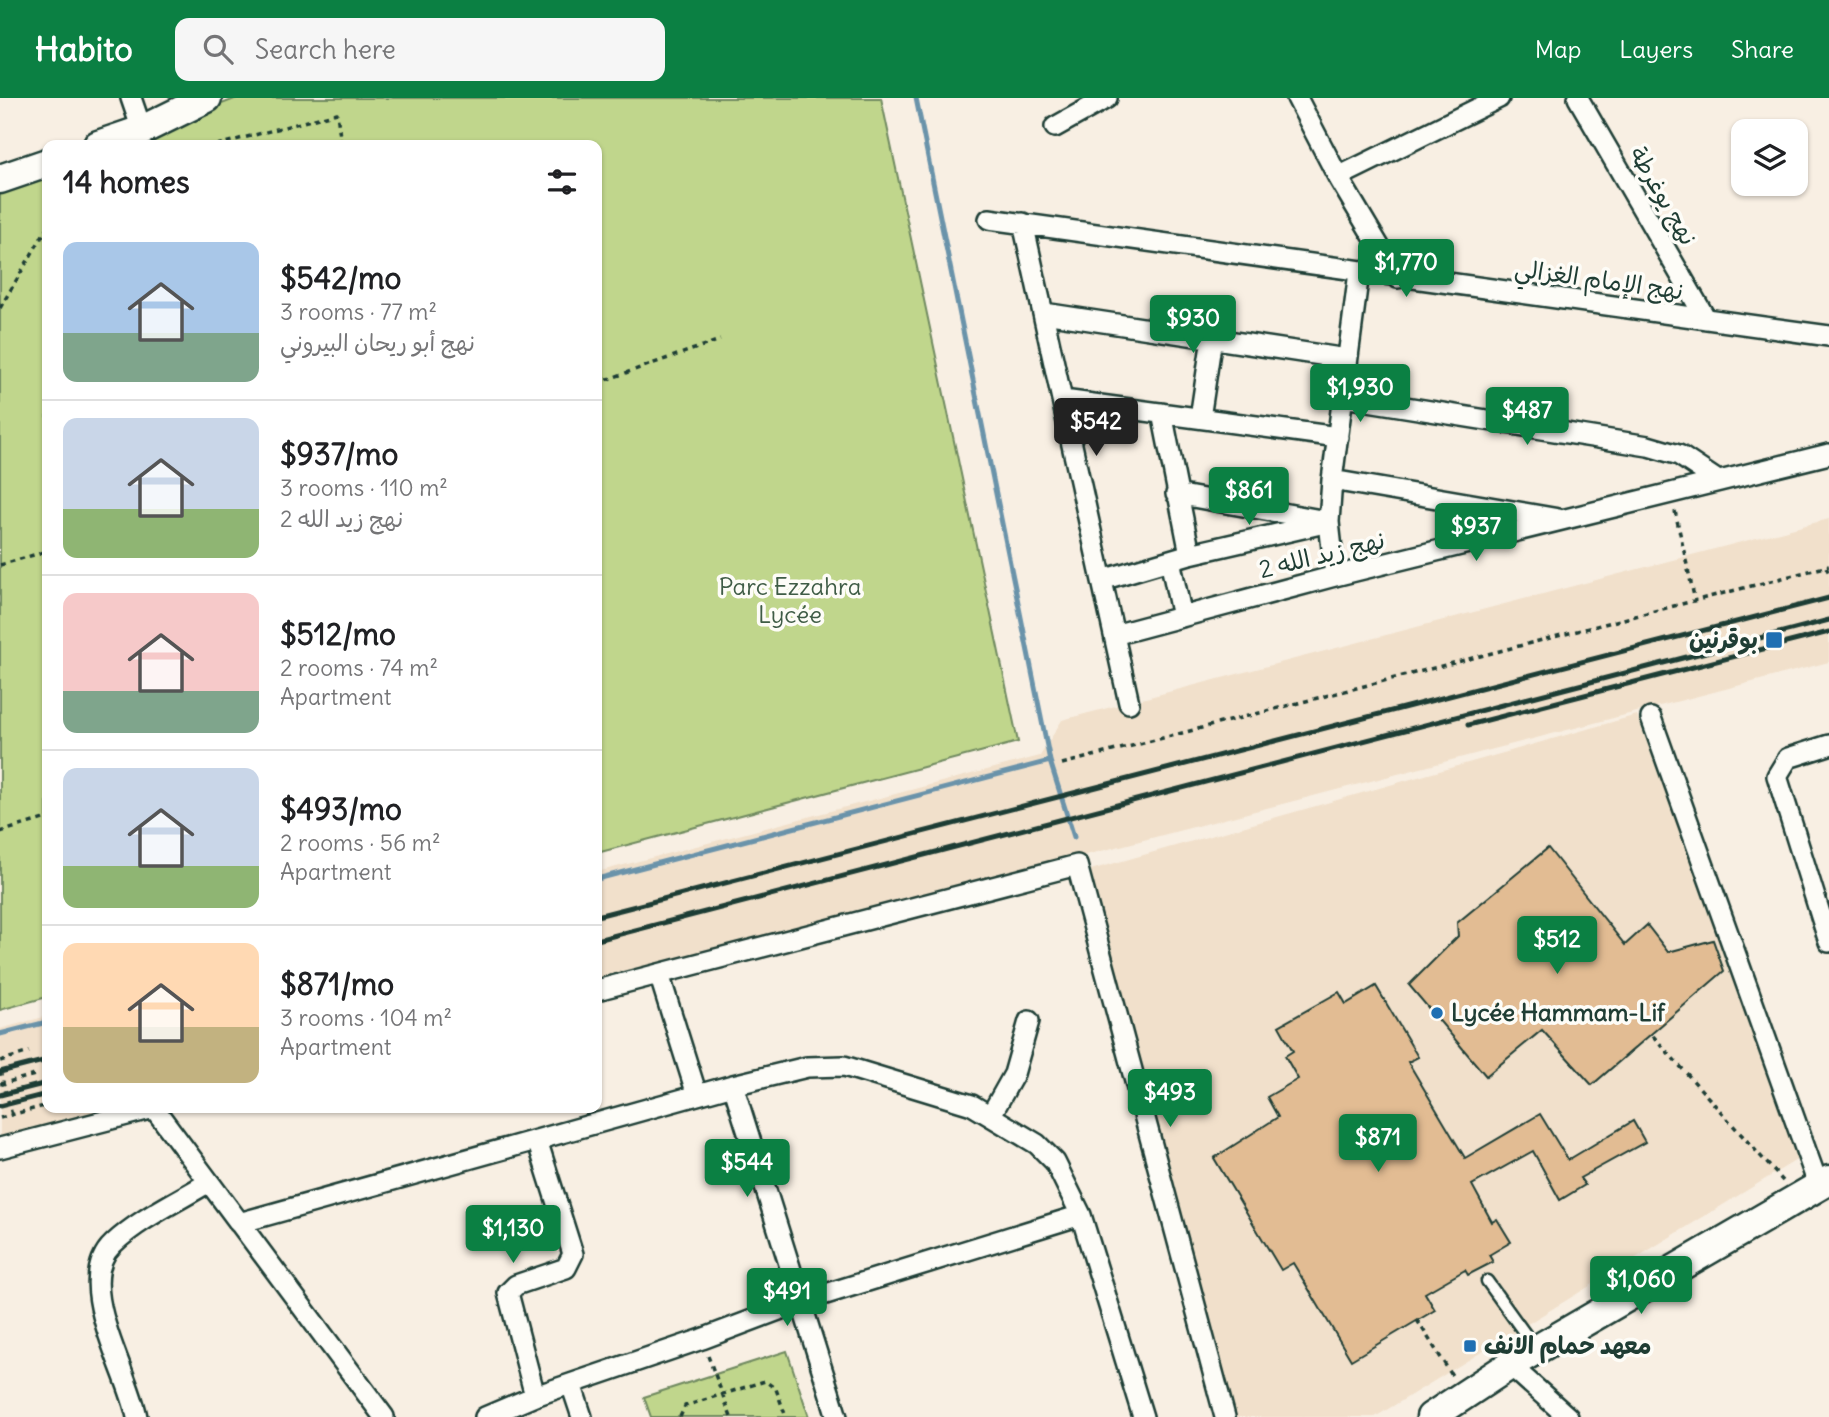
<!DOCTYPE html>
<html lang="en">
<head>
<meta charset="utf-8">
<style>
	:root { --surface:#fff; --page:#f6f6f6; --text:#202124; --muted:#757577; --line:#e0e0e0; --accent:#0b8043 }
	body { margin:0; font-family:Delius,"Playpen Sans Arabic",sans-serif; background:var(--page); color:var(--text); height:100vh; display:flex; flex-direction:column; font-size:26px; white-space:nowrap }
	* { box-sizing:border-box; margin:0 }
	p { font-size:23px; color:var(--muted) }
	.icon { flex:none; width:38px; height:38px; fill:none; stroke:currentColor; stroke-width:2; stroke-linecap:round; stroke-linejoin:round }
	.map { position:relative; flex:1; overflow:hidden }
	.drawer { position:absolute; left:42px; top:42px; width:560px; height:973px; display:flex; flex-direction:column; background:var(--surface); border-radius:14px; box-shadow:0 2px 5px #0004 }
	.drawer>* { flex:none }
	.fabs { position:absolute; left:1731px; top:21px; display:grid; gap:14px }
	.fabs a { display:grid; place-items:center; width:77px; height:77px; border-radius:14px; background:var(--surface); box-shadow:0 2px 5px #0004; font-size:35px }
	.price { position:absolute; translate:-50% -60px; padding:0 16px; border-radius:7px; background:var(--accent); color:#fff; font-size:23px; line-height:46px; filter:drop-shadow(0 2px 4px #0008) }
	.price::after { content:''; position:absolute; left:50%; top:42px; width:21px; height:16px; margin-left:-10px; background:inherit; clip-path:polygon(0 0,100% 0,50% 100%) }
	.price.current { background:#222; color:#fff }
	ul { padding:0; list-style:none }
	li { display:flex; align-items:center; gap:21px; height:175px; padding:0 21px }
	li+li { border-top:2px solid var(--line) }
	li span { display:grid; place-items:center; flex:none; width:196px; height:140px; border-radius:14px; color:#555 }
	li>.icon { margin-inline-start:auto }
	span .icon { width:84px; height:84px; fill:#fffc; stroke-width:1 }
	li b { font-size:30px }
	h2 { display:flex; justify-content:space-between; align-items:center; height:84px; padding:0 21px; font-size:30px }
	header { display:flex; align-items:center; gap:42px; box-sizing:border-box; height:98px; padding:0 35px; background:var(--accent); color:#fff }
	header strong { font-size:33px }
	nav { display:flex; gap:38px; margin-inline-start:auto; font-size:24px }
	.search { width:490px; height:63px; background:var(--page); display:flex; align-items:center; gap:18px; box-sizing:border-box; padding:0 24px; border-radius:14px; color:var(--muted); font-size:26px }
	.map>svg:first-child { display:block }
	.built { fill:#f1e0cb }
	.green { fill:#c0d68c; stroke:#708a60; stroke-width:2 }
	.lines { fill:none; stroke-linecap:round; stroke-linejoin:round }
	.stream { stroke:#6b93aa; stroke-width:5 }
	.building { fill:#e2bc93; stroke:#1f3d34; stroke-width:2 }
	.lane-casing { stroke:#1f3d34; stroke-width:15 }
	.street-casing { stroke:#1f3d34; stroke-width:24 }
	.secondary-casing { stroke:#1f3d34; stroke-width:33 }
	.path { stroke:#1f3d34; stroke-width:3.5; stroke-dasharray:5 5; stroke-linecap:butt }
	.lane { stroke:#fdfcf7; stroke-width:10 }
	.street { stroke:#fdfcf7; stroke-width:19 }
	.secondary { stroke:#fdfcf7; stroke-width:28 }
	.rail { stroke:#1f3d34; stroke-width:5 }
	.path-bridge { stroke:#1f3d34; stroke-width:3.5; stroke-dasharray:5 5; stroke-linecap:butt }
	.poi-dot { fill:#1f6fb2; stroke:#fdfcf7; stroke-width:2.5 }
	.labels { text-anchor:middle; stroke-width:7; stroke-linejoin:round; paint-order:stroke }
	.street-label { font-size:24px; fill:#1f3d34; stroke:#fdfcf7 }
	.park-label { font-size:24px; fill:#3f5c46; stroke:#fdfcf7 }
	.poi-label { font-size:24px; font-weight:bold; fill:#1f3d34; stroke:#fdfcf7; text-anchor:start }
</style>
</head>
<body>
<header>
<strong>Habito</strong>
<div class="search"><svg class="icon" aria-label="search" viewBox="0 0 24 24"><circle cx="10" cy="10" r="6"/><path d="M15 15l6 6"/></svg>Search here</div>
<nav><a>Map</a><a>Layers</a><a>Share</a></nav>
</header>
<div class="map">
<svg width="1829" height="1319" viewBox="0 0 1829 1319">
	<rect width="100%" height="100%" fill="#f8efe3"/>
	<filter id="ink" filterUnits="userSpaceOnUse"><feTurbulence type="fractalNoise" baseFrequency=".0143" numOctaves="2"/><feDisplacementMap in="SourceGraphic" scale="14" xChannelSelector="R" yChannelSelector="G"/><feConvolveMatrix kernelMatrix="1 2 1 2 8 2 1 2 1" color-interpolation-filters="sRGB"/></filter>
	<g filter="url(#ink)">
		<!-- built -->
		<path class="built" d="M1829 421V564L597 884V774L1040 658 1062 622Z
			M1637 617 1803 1058 1375 1319H1234L1087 773Z
			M47 918V1010H110L0 1038V931Z"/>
		<!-- green -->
		<path class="green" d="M237 0H881L1018 644 597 755V47H118Z
			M47 75V899L0 912V91Z
			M787 1253 809 1319H651L644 1299Z"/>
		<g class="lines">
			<!-- stream -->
			<path class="stream" d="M916 0 1050 663 1074 739
				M597 781 1050 663
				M0 936 47 924"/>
		</g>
		<!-- building -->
		<path class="building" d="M1548 750 1625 847 1647 827 1668 854 1713 842 1724 873 1592 987 1542 932 1486 978 1409 887 1458 838 1457 825Z
			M1376 888 1418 959 1408 964 1465 1060 1540 1016 1568 1062 1633 1023 1645 1044 1580 1080 1585 1087 1560 1102 1533 1053 1472 1087 1492 1124 1497 1121 1511 1144 1489 1157 1493 1164 1468 1177 1465 1172 1425 1195 1435 1212 1351 1262 1293 1165 1281 1172 1214 1060 1278 1019 1267 999 1298 981 1285 958 1293 953 1279 928 1339 894 1346 906Z"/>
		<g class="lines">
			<defs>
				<path id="lane" d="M1487 1183 1536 1251"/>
				<path id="street" d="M131 0 142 32
					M1297 0 1338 79 1398 180
					M1578 0 1706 221
					M1055 29 1107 0
					M1338 79 1499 0
					M989 121 1829 238
					M1023 125 1129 605
					M1044 215 1347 261
					M1343 299 1648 348 1679 357 1718 383
					M1063 302 1338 339
					M1162 315 1190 456
					M1200 320 1212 240
					M1332 382 1559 421
					M1176 396 1321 422
					M1170 462 1182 519
					M1335 478 1329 424 1332 382 1359 174
					M1102 482 1190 456 1329 424
					M1114 537 1335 478 1829 356
					M1651 620 1819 1089
					M1829 647 1788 660 1777 678 1829 844
					M659 876 697 997
					M597 892 1077 767 1225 1319
					M733 987 837 1319
					M154 1010 384 1319
					M991 1017 1014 976 1029 923
					M0 1050 154 1010
					M239 1125 733 987 807 969 844 968 972 1007 1037 1046 1055 1064 1081 1117 1143 1319
					M1510 1267 1568 1319
					M571 1286 582 1319
					M535 1298 508 1195 516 1187 566 1170 573 1156 537 1042
					M137 1319C128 1272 72 1184 113 1146 139 1121 178 1103 209 1084
					M485 1319 535 1298 702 1241 800 1204 1081 1117"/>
				<path id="secondary" d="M98 47 142 32 207 0
					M0 81 47 65
					M1431 1319 1510 1267 1829 1082"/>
			</defs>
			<!-- lane casing -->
			<use href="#lane" class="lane-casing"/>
			<!-- street casing -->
			<use href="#street" class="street-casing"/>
			<!-- secondary casing -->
			<use href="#secondary" class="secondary-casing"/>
			<!-- path -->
			<path class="path" d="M217 47 337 15 341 47
				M0 210 47 130
				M597 285 720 242
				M1675 413 1695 503
				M0 467 47 453
				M1826 469 1829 475
				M1062 666 1829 468
				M0 734 47 720
				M1653 938 1783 1083
				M0 963 29 954
				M0 986 35 977
				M0 1020 44 1008
				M1417 1222 1453 1279
				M708 1258 731 1319
				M680 1319 685 1308 765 1283 776 1291 786 1319"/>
			<!-- lane -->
			<use href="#lane" class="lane"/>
			<!-- street -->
			<use href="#street" class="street"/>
			<!-- secondary -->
			<use href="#secondary" class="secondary"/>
			<!-- rail -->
			<path class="rail" d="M1468 627 1829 534
				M597 818 1829 500
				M597 842 1829 522
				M0 974 47 962
				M0 997 47 985
				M0 1008 47 996"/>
			<!-- path-bridge -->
			<path class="path-bridge" d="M0 973 12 1017"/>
		</g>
	</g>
	<!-- markers -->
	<g class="poi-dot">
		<rect x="1765" y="533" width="18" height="18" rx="3.5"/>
		<circle cx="1437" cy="915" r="7"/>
		<rect x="1463" y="1241" width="14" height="14" rx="3.5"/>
	</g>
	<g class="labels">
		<!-- street labels -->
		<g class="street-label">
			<text transform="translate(1663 98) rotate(60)" y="8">نهج يوغرطة</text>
			<text transform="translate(1599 182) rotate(8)" y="8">نهج الإمام الغزالي</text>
			<text transform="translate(1322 457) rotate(-14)" y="8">نهج زيد الله 2</text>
		</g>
		<!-- park labels -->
		<g class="park-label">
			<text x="790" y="497">Parc Ezzahra<tspan x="790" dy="28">Lycée</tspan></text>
		</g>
		<!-- poi labels -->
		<g class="poi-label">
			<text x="1758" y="550" text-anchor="end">بوقرنين</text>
			<text x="1451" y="923">Lycée Hammam-Lif</text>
			<text x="1484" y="1256">معهد حمام الانف</text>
		</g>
	</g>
</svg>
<div class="fabs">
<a><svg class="icon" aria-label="layers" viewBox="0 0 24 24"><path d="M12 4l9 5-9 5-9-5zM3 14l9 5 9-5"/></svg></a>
</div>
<b class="price" style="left:1406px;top:201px">$1,770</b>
<b class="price" style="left:1193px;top:257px">$930</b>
<b class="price" style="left:1360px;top:326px">$1,930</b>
<b class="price" style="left:1527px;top:349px">$487</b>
<b class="price current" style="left:1096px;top:360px">$542</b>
<b class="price" style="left:1249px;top:429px">$861</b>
<b class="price" style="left:1476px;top:465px">$937</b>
<b class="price" style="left:1557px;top:878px">$512</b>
<b class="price" style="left:1170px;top:1031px">$493</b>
<b class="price" style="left:1378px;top:1076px">$871</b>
<b class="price" style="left:747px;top:1101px">$544</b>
<b class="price" style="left:513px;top:1167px">$1,130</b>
<b class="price" style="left:1641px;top:1218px">$1,060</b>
<b class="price" style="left:787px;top:1230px">$491</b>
<section class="drawer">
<h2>14 homes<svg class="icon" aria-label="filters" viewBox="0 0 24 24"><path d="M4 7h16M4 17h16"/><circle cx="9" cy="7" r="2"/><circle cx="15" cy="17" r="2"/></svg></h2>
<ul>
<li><span style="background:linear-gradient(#a9c7e8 65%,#7fa58c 0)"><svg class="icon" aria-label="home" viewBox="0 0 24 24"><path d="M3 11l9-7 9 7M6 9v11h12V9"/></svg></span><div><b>$542/mo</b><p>3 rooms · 77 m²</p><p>نهج أبو ريحان البيروني</p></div></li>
<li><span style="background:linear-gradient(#c9d6e8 65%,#8fb573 0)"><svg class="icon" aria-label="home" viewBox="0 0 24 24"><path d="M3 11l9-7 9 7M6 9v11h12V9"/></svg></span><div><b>$937/mo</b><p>3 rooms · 110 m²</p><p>نهج زيد الله 2</p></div></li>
<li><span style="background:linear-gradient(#f6c9c9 70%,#7fa58c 0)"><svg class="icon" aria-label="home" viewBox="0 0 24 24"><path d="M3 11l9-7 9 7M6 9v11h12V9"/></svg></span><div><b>$512/mo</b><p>2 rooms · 74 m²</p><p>Apartment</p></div></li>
<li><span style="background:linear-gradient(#c9d6e8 70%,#8fb573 0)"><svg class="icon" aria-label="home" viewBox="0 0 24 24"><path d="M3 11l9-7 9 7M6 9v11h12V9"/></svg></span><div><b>$493/mo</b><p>2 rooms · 56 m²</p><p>Apartment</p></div></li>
<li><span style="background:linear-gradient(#ffd9b3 60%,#c2b280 0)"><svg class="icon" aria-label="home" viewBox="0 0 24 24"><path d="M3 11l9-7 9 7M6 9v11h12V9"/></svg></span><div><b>$871/mo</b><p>3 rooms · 104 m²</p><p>Apartment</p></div></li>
</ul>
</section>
</div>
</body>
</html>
